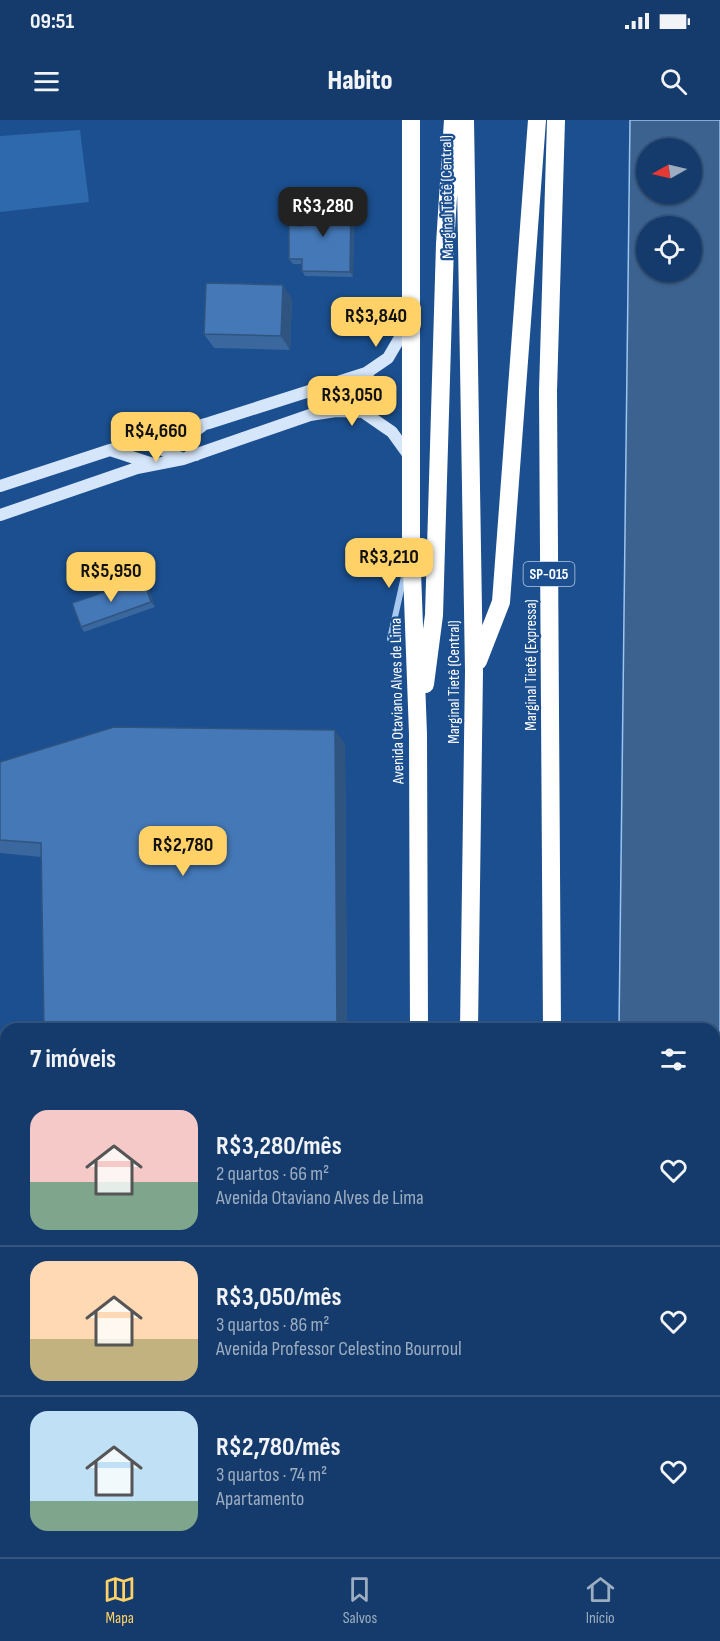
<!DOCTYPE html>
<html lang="pt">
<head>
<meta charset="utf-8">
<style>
	:root { --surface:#143b6b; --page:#1d4271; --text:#f1f3f6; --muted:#9dadc1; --line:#33557e; --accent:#ffd166 }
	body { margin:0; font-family:"Sofia Sans Condensed",sans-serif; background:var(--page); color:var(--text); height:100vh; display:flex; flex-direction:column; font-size:22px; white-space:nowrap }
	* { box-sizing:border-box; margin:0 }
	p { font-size:20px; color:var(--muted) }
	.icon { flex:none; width:33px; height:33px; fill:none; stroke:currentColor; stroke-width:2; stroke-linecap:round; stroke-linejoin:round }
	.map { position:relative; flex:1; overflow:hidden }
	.sheet { position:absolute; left:0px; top:903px; width:720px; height:534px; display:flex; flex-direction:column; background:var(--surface); border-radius:18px 18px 0 0; box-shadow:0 2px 4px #0004,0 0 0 2px var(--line) }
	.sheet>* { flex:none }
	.needle { width:39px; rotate:262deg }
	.controls { position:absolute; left:636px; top:18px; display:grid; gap:12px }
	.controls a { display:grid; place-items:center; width:66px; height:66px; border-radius:50%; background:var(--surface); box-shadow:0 2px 4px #0004,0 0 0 2px var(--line); font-size:30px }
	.price { position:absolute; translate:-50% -51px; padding:0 14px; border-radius:12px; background:var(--accent); color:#111; font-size:20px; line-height:39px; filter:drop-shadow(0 2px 3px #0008) }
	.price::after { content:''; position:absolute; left:50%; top:36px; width:18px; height:14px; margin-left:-9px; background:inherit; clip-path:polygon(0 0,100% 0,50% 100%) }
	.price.active { background:#222; color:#fff }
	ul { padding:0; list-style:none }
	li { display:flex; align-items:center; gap:18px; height:150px; padding:0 30px }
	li+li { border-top:2px solid var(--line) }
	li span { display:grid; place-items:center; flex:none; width:168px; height:120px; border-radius:18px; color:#555 }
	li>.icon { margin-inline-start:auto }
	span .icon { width:72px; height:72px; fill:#fffc; stroke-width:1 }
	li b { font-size:26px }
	h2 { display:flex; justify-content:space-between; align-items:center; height:72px; padding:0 30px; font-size:26px }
	.status { display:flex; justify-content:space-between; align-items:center; height:42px; padding:0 30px; background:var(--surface); direction:ltr }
	.status svg { height:16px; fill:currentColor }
	header { display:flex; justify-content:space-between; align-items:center; height:78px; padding:0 30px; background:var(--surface); font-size:27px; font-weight:800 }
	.menu { display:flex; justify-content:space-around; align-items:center; height:84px; border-top:2px solid var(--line); background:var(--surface); font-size:16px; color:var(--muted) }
	.menu a { display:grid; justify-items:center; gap:3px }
	.menu .active { color:var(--accent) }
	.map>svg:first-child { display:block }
	.green { fill:#2e69ad }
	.water { fill:#3c6290; stroke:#9cc4f0; stroke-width:1.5; fill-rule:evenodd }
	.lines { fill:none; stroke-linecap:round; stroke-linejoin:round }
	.street { stroke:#a9c9ee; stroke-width:6 }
	.secondary { stroke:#d6e6fa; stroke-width:12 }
	.highway { stroke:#fff; stroke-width:18 }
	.wall { fill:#3a679d }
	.shaded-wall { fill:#305480 }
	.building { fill:#4478b7; stroke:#305480; stroke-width:1.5 }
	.labels { text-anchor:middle; stroke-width:4.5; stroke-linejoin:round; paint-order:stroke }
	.shield { fill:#1b4f8f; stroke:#bbcadd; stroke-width:1.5 }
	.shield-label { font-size:15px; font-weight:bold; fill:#fff }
	.street-label { font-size:16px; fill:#fff; stroke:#1b4f8f }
</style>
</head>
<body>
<div class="status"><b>09:51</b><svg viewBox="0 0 49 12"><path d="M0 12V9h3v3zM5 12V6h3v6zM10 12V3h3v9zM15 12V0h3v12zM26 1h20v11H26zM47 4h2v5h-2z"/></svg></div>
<header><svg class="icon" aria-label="menu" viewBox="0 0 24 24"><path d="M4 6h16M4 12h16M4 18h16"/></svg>Habito<svg class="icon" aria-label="search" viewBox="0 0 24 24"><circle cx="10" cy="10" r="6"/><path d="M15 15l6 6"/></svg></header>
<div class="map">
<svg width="720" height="1437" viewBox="0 0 720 1437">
	<rect width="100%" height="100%" fill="#1b4f8f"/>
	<!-- green -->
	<path class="green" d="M80 10 89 82 0 92V16Z"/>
	<!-- water -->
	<path class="water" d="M630 0H720V1437H625L626 1431H714V909H619ZM646 28H692V74H646ZM646 106H692V152H646Z"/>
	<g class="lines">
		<!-- street -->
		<path class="street" d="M390 519 405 452
			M33 1437V1431"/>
		<!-- secondary -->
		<path class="secondary" d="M363 292 374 270 366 253
			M151 318 163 330 183 339
			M110 330 153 344
			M196 335C184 324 190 314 202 306
			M0 366 110 330 209 303 366 253 388 238 409 202
			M0 395 137 348 183 339 310 295 336 291 363 292 392 312 410 337"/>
		<!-- highway -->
		<path class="highway" d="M411 0V425L418 614 419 909
			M465 0 474 551 469 909
			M478 541 501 482 537 0
			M425 564 434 495 445 124 453 0
			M552 909 548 271 556 0
			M481 1431V1437
			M416 1437V1431
			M458 1437V1431
			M548 1437V1431"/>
	</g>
	<!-- wall -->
	<path class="wall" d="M351 83 354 87 353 157 305 156 302 151V144H293L289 139 302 106Z
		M292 179 290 230 214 228 204 214Z
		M143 459 146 463 155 487 84 512 81 507Z
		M345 624 347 909H44L41 737 0 733V642Z"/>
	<!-- shaded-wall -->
	<path class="shaded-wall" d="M351 83 354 87 353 157 350 152Z
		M283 165 292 179 290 230 281 216Z
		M143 459 146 463 155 487 151 482Z
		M335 610 345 624 347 909H337Z"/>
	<!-- building -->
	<path class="building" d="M303 82 351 83 350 152 302 151V139H289V105L302 106Z
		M206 163 283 165 281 216 204 214Z
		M143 459 151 482 81 507 72 483Z
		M114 607 335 610 337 909H44L41 723 0 720V642Z
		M6 942V1036L0 1018V943Z
		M160 1431 168 1437H155Z
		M179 1431H183L191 1437H175Z
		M273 1431H310L319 1437H269Z"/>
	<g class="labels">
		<!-- shield labels -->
		<rect class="shield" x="523.5" y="442" width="51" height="24" rx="4.5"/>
		<g class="shield-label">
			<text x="549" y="459">SP-015</text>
		</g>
		<!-- street labels -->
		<g class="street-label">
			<text transform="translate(446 77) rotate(-91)" y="6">Marginal Tietê (Central)</text>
			<text transform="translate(530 545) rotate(-90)" y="6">Marginal Tietê (Expressa)</text>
			<text transform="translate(453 562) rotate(-90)" y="6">Marginal Tietê (Central)</text>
			<text transform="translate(396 581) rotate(-91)" y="6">Avenida Otaviano Alves de Lima</text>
		</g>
	</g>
</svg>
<div class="controls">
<a><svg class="needle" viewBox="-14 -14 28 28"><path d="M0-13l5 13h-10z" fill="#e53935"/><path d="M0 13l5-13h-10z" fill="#9dadc1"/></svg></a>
<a><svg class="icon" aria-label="locate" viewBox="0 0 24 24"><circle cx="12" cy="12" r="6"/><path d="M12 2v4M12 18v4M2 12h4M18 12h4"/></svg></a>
</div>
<b class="price active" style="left:323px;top:118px">R$3,280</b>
<b class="price" style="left:376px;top:228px">R$3,840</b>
<b class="price" style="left:352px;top:307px">R$3,050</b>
<b class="price" style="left:156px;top:343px">R$4,660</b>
<b class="price" style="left:389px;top:469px">R$3,210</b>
<b class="price" style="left:111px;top:483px">R$5,950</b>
<b class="price" style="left:183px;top:757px">R$2,780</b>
<section class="sheet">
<h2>7 imóveis<svg class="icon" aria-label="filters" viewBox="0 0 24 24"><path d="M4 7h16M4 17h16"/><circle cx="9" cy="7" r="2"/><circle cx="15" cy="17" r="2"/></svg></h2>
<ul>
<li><span style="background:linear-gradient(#f6c9c9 60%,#7fa58c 0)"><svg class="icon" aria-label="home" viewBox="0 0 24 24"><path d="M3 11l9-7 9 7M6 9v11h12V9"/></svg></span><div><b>R$3,280/mês</b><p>2 quartos · 66 m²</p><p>Avenida Otaviano Alves de Lima</p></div><svg class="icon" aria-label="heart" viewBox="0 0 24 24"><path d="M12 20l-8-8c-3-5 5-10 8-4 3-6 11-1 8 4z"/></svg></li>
<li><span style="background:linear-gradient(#ffd9b3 65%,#c2b280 0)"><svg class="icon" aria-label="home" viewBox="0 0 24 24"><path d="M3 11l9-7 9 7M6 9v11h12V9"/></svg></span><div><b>R$3,050/mês</b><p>3 quartos · 86 m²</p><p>Avenida Professor Celestino Bourroul</p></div><svg class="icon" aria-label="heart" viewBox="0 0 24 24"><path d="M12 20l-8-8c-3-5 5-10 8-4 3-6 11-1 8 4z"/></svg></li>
<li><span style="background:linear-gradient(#bfe0f5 75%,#7fa58c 0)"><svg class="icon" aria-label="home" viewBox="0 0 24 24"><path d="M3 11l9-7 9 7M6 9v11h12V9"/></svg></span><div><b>R$2,780/mês</b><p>3 quartos · 74 m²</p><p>Apartamento</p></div><svg class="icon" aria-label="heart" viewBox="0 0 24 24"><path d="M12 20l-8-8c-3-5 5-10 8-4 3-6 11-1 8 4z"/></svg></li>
</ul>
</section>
</div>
<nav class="menu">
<a class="active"><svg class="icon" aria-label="map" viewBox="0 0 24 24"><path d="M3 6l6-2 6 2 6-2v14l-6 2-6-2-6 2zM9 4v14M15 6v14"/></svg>Mapa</a>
<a><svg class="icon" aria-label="saved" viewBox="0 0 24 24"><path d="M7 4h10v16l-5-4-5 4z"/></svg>Salvos</a>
<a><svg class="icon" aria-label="home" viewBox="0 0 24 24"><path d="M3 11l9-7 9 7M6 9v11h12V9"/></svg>Início</a>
</nav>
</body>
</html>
